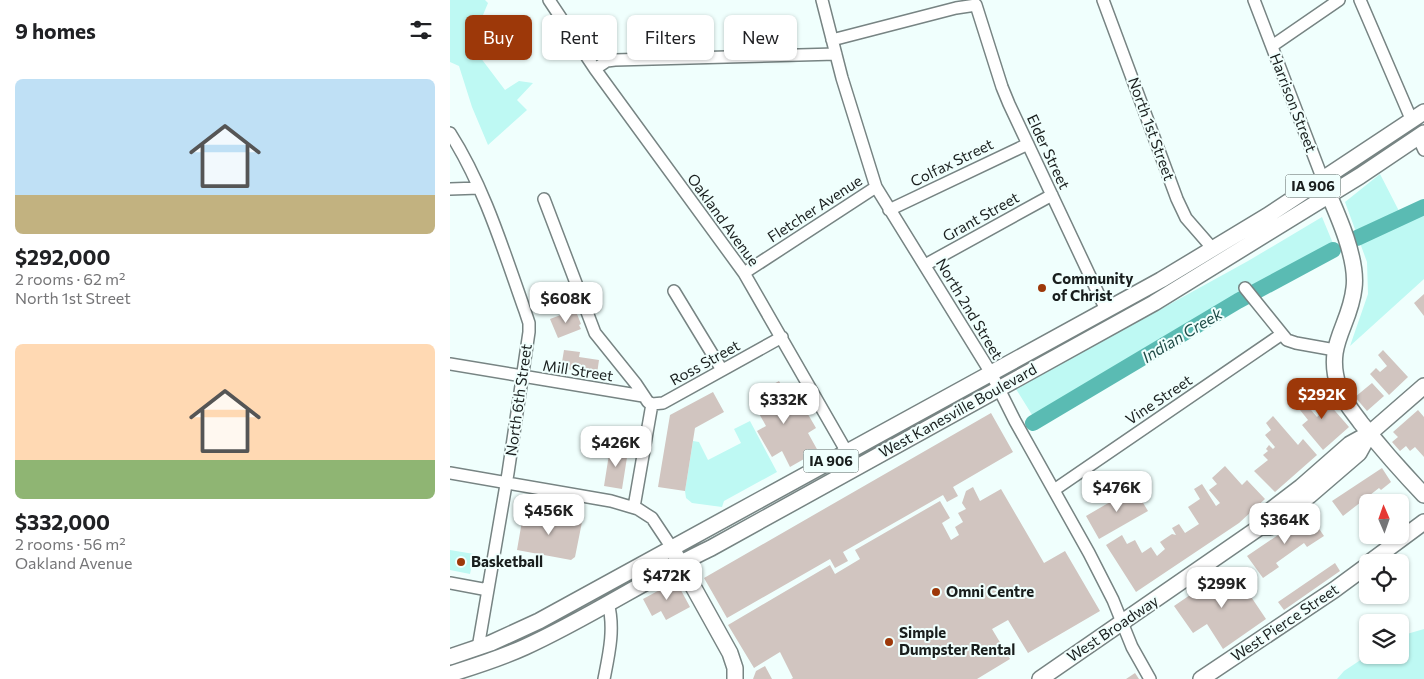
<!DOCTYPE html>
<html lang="en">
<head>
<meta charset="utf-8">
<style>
	:root { --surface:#fff; --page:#f2f2f2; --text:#202124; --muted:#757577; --accent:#9d3809 }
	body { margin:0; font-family:Commissioner,sans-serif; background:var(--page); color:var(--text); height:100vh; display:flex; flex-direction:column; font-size:19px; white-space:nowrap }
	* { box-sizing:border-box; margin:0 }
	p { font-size:16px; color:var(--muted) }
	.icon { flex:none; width:28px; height:28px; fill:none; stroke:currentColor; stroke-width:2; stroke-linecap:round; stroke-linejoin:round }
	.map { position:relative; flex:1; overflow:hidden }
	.sheet { display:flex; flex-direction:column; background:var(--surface); width:450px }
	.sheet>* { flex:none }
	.banner { position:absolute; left:15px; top:15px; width:475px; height:45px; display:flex; gap:10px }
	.needle { width:32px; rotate:358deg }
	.buttons { position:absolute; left:909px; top:494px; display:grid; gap:10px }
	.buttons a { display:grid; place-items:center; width:50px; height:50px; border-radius:8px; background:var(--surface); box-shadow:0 1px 4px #0004; font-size:25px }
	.price { position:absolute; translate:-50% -42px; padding:0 11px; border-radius:10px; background:#fff; color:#222; font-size:16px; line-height:32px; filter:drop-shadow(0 1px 2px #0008) }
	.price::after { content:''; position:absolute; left:50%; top:30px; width:15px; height:11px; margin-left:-8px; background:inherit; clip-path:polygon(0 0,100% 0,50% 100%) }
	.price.current { background:var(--accent); color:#fff }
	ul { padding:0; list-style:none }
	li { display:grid; align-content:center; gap:10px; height:265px; padding:0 15px }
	li span { display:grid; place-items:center; height:155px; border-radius:8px; color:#555 }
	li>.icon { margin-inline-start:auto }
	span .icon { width:90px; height:90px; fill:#fffc; stroke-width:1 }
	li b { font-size:21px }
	h2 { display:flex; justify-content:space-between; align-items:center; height:60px; padding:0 15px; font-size:21px }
	.chip { padding:0 18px; border-radius:8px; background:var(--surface); box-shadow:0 1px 4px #0004; font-size:18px; line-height:45px }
	.chip.current { background:var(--accent); color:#fff }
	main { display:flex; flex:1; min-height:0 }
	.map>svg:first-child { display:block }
	.green { fill:#bef9f3 }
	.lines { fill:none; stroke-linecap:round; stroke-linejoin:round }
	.river { stroke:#5abbb3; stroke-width:16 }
	.building { fill:#d1c5c0 }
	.minor-casing { stroke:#778483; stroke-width:14 }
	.major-casing { stroke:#778483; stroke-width:18 }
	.minor { stroke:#fff; stroke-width:11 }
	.major { stroke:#fff; stroke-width:15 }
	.poi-dot { fill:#9d3809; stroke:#f0fffd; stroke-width:2 }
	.labels { text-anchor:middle; stroke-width:4; stroke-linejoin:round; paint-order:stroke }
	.shield { fill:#f0fffd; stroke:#5a6260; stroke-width:1 }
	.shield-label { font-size:14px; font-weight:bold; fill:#191e1d }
	.street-label { font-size:15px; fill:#191e1d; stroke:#f0fffd }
	.poi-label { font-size:15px; font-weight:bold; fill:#191e1d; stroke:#f0fffd; text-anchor:start }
	.water-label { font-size:16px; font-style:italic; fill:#1f4b47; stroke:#f0fffd }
</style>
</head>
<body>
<main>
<section class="sheet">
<h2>9 homes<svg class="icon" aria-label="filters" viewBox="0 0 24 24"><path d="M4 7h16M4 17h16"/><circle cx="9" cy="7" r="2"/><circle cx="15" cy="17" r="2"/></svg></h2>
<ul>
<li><span style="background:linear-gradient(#bfe0f5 75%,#c2b280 0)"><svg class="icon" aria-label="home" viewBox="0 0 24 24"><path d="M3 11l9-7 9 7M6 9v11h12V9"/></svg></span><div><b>$292,000</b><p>2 rooms · 62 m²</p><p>North 1st Street</p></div></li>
<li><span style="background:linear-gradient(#ffd9b3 75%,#8fb573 0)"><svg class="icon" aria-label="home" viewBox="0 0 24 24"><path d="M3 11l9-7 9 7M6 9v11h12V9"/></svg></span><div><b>$332,000</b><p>2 rooms · 56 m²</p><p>Oakland Avenue</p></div></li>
</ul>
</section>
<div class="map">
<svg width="974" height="679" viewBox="0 0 974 679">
	<rect width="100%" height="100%" fill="#f0fffd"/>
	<!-- green -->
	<path class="green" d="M0 0H35L38 3 33 15 40 26 24 38 27 53 55 90 69 81 83 83 67 100 77 110 38 145 22 107 9 66 0 62Z
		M930 174 949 211 974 201V279L900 346 918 294 917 262 895 202Z
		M872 217 887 253 806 289 589 426 566 389 798 261Z
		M300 421 327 472 274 501 272 507 242 503 236 498 235 491 243 441 249 442 258 460 291 443 284 429Z
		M0 550 24 554 20 574 0 570Z
		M974 629V679H887L894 671 918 655H950V636Z"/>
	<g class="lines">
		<!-- river -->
		<path class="river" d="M907 238 974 207
			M583 423 788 301 883 250"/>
	</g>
	<!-- building -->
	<path class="building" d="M974 294V316L964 303Z
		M124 310 125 314H127L131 324 129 325 131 329 108 338 100 319Z
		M114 350 130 352 129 357 149 360 147 374 111 368Z
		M933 350 958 377 939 395 920 374 926 368 930 372 937 366 928 355Z
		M329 381 344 408 352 404 366 428 358 433 368 451 340 467 332 451 322 457 307 431 316 426 300 397Z
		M860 382 899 427 873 450 852 425 858 420 850 410 856 404 867 417 873 411 853 388Z
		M922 383 934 396 917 411 905 397Z
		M263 392 274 412 245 428 235 491 208 487 220 415Z
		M968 410 974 417V457L965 447 960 451 956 446 950 451 942 442 948 437 943 432Z
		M541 413 563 452 503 487 508 496 497 502 493 495 393 552 398 561 385 568 380 559 277 618 254 578Z
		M823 416 848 445 853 439 867 455 825 492 804 471 818 460 813 455 818 451 816 449 819 445 823 449 825 447 815 435 821 430 816 423Z
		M160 448 178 451 172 489 154 486Z
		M775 466 792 485 797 480 815 499 789 523 686 592 656 545 672 535 677 544 685 540 692 553 701 547 707 556 715 549 710 542 722 534 726 535 722 528 729 524 735 533 749 524 738 507 750 499 744 489 752 484 766 506 770 503 759 490 767 484 762 478Z
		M932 468 941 482 931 490 929 488 893 516 882 501Z
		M523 487 530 501 551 489 594 563 615 551 650 611 578 653 558 620 542 629 560 659 527 679H341L343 678 330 652 304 668 278 625 380 565 385 574 410 559 405 550 490 501 500 518 492 523 501 540 509 535 505 527 513 522 508 513 516 509 512 503 516 491Z
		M684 488 698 511 649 539 636 516Z
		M80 506 84 513 132 522 125 557 121 560 67 550 72 521 77 518 72 512Z
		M859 514 874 536 857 547 854 543 826 563 829 567 813 578 797 556Z
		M885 563 890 571 834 610 828 602Z
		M781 567 816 619 773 649 757 624 743 633 724 606Z
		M226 581 240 607 216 620 211 611 202 616 193 599Z
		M315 666 322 679H303L306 671Z
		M685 673 689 679H676Z"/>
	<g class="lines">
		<defs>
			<path id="minor" d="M99 0 145 69 294 273 406 468
				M372 0 392 78 426 187 541 373 565 421 639 553 663 600 682 647 700 679
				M653 0 727 199 736 218 763 249
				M804 0 873 180
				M910 0 962 121
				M382 40 506 8 526 5 552 87 559 104 656 310
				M822 46 889 0
				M145 69 157 61 165 60 386 54
				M0 133C34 186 54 252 75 311L79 323V332L58 473 28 648
				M968 137 974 150
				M0 189 29 188
				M94 199 145 333 186 384 198 402 202 404 213 403 332 337
				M439 210 578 144
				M475 265 602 195
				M294 273 426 187
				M795 288 837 340 846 343 885 350
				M224 291 272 370
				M0 364 193 396
				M0 473 161 501 188 509 202 518 222 548
				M604 490 832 334
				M184 507 202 404
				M0 583 38 590
				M154 679C159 654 165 628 158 603"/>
			<path id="major" d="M875 186C887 213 908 259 904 288 900 327 874 344 889 388 893 401 903 412 911 423 931 448 952 472 974 495
				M810 527 813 516 851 487 900 444 920 433 974 386
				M225 554 280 653 285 668V679
				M920 562 974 522
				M0 657 41 643 89 621 711 280 817 216 974 112
				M0 674C26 666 51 658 75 647 139 618 198 578 261 548L704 303 910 176 974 133
				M590 679 810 527H820L859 496 909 453 920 433
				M751 679 884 590 918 565"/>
		</defs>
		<!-- minor casing -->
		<use href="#minor" class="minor-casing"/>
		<!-- major casing -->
		<use href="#major" class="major-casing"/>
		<!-- minor -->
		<use href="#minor" class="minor"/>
		<!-- major -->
		<use href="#major" class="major"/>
	</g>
	<!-- markers -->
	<g class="poi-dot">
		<circle cx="592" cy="288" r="5"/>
		<circle cx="11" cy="562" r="5"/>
		<circle cx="486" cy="592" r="5"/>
		<circle cx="439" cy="642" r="5"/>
	</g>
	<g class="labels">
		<!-- shield labels -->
		<g class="shield">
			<rect x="835.5" y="174.5" width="55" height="23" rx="4"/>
			<rect x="353.5" y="449.5" width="55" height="23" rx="4"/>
		</g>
		<g class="shield-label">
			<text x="863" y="191">IA 906</text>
			<text x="381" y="466">IA 906</text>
		</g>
		<!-- street labels -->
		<g class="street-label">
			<text transform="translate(843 103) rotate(69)" y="5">Harrison Street</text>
			<text transform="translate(701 129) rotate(70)" y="5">North 1st Street</text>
			<text transform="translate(598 152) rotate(65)" y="5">Elder Street</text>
			<text transform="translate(502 163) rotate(-26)" y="5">Colfax Street</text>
			<text transform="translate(365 209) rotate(-33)" y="5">Fletcher Avenue</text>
			<text transform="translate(531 217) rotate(-29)" y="5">Grant Street</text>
			<text transform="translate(273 220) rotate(54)" y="5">Oakland Avenue</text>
			<text transform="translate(519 309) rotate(59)" y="5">North 2nd Street</text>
			<text transform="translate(255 363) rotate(-29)" y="5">Ross Street</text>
			<text transform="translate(128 371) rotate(9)" y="5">Mill Street</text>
			<text transform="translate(69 400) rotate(-82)" y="5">North 6th Street</text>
			<text transform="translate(709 400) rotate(-34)" y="5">Vine Street</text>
			<text transform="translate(508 411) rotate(-29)" y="5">West Kanesville Boulevard</text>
			<text transform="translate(835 623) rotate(-34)" y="5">West Pierce Street</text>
			<text transform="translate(663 629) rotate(-34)" y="5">West Broadway</text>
		</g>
		<!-- poi labels -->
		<g class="poi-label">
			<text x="602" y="284">Community<tspan x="602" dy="17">of Christ</tspan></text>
			<text x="21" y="567">Basketball</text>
			<text x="496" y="597">Omni Centre</text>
			<text x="449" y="638">Simple<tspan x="449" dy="17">Dumpster Rental</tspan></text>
		</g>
		<!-- water labels -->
		<g class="water-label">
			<text transform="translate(732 335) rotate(-31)" y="6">Indian Creek</text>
		</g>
	</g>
</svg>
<div class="buttons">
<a><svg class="needle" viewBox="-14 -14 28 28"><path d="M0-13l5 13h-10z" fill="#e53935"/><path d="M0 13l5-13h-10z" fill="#757577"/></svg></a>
<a><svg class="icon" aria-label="locate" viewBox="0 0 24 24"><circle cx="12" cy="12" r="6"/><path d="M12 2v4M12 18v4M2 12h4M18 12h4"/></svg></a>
<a><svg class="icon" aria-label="layers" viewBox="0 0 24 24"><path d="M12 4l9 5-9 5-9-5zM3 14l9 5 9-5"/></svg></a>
</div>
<b class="price" style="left:116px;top:324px">$608K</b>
<b class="price current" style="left:872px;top:420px">$292K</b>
<b class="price" style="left:334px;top:425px">$332K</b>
<b class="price" style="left:166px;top:468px">$426K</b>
<b class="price" style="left:667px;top:513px">$476K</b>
<b class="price" style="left:99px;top:536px">$456K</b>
<b class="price" style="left:835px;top:545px">$364K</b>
<b class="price" style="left:217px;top:601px">$472K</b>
<b class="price" style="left:772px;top:609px">$299K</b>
<div class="banner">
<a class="chip current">Buy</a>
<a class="chip">Rent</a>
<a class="chip">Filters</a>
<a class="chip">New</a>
</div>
</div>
</main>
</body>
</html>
